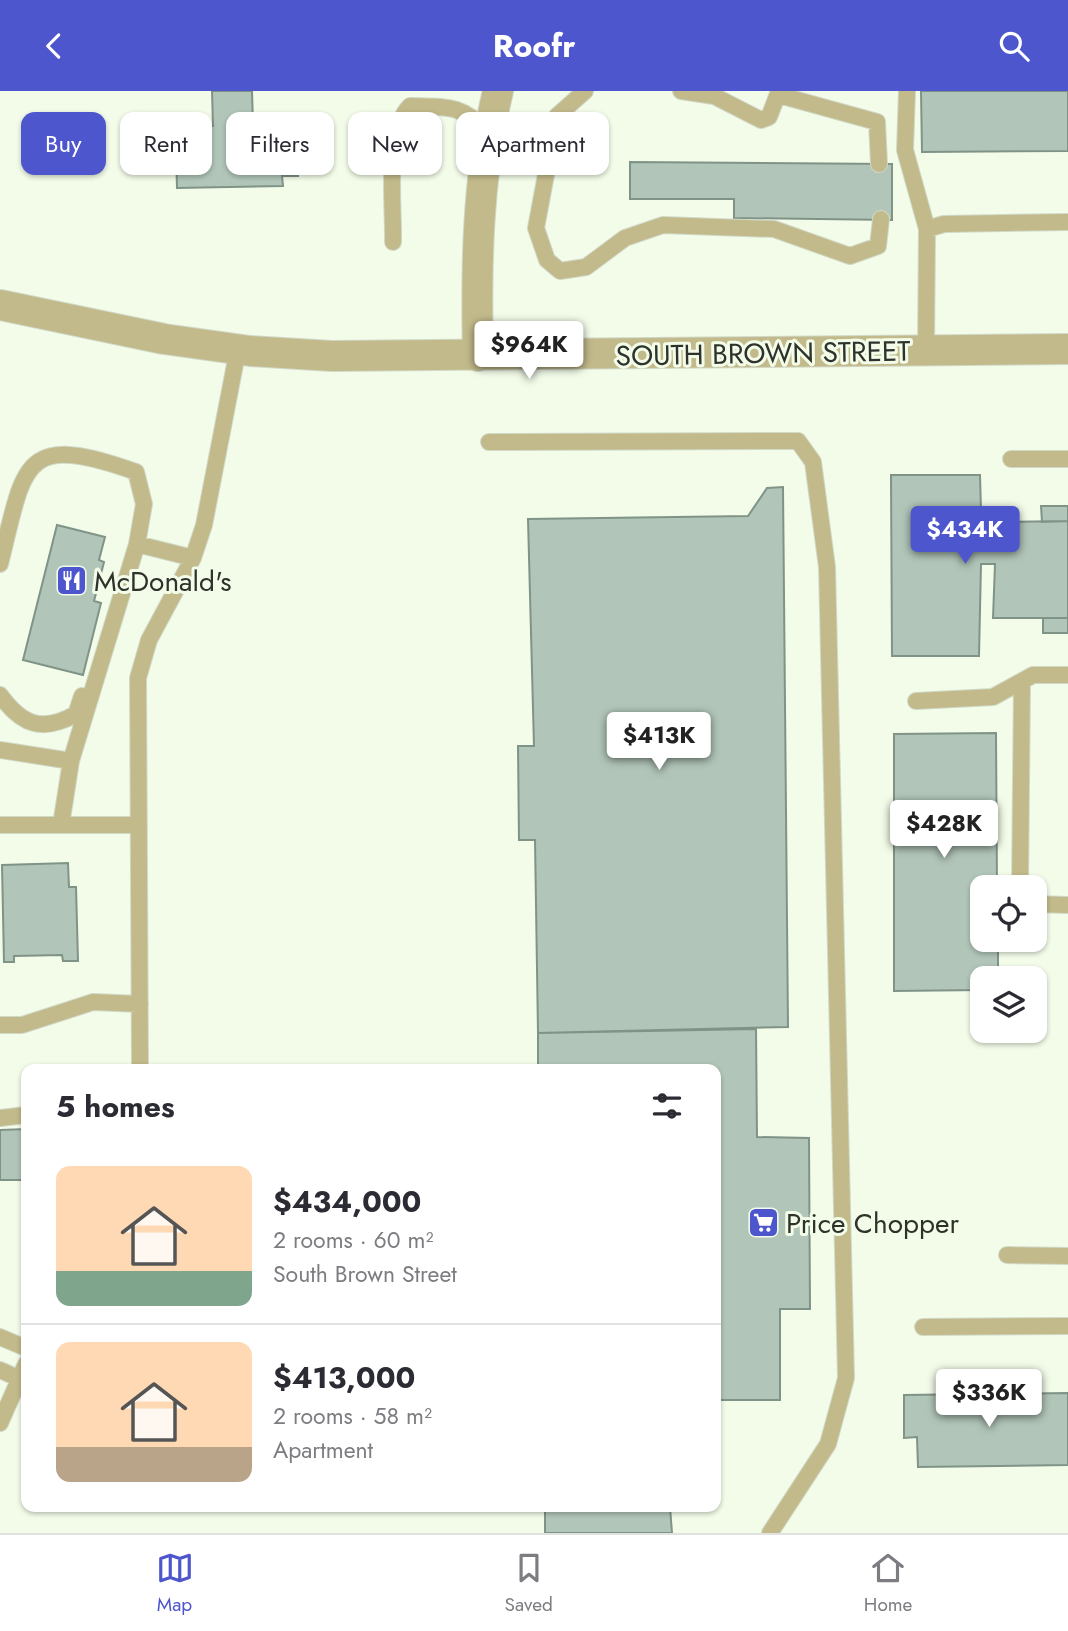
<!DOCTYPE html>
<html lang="en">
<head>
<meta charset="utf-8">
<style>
	:root { --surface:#fff; --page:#f7f7f7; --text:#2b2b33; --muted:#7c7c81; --line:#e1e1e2; --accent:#4d56cc }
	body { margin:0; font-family:Jost,sans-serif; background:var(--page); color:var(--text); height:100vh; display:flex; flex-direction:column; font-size:26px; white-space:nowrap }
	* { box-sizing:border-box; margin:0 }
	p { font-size:23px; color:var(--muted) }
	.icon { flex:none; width:38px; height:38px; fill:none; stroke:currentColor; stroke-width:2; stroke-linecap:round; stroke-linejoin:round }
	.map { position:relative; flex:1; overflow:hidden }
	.drawer { position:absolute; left:21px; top:973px; width:700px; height:448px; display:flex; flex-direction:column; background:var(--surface); border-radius:14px; box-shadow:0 2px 5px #0004 }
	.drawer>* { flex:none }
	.top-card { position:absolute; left:21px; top:21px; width:700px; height:63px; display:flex; gap:14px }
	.controls { position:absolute; left:970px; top:784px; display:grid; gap:14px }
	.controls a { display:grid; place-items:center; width:77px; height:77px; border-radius:14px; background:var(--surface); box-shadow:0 2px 5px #0004; font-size:35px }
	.price { position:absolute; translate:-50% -60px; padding:0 16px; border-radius:7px; background:#fff; color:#222; font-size:23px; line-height:46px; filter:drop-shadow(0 2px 4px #0008) }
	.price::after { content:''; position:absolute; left:50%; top:42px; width:21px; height:16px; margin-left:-10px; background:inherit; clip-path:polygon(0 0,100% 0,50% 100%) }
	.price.active { background:var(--accent); color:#fff }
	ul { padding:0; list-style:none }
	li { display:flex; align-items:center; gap:21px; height:175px; padding:0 35px }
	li+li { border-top:2px solid var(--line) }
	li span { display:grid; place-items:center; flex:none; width:196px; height:140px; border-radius:14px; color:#555 }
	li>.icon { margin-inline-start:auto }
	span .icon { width:84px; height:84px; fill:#fffc; stroke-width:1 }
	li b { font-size:30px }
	h2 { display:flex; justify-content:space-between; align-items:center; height:84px; padding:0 35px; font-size:30px }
	.chip { padding:0 24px; border-radius:14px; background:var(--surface); box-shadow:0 2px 5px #0004; font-size:24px; line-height:63px }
	.chip.active { background:var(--accent); color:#fff }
	header { display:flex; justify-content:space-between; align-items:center; height:91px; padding:0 35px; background:var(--accent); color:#fff; font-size:32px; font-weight:700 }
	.menu { display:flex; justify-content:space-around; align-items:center; height:98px; border-top:2px solid var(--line); background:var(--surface); font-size:19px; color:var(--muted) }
	.menu a { display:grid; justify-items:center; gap:4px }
	.menu .active { color:var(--accent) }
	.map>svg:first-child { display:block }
	.building { fill:#b1c5b8; stroke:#809387; stroke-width:2 }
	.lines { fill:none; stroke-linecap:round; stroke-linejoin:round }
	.service-casing { stroke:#d0d8c7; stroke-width:18 }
	.minor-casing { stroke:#d0d8c7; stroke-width:32 }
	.service { stroke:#c2ba8b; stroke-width:16 }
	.minor { stroke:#c2ba8b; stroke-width:30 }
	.labels { text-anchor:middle; stroke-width:6; stroke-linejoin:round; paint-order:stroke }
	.street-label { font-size:28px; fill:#2e322b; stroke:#f3fce9 }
	.poi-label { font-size:28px; fill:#2e322b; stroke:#f3fce9; text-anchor:start }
</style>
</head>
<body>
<header><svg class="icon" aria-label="back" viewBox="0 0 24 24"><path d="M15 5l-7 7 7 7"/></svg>Roofr<svg class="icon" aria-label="search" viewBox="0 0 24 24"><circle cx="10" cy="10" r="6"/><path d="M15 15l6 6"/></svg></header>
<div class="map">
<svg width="1068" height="1442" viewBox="0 0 1068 1442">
	<rect width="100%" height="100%" fill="#f3fce9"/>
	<!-- building -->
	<path class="building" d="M212 0H252L253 33H280L281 55H297L298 85H282L283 95 177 97 176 58H191L190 36 213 35Z
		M921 0H1068V60L922 61Z
		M630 71 892 73V129L734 127V108H630Z
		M891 384H980L982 456H994L996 431 1068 430V527H993L995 473H981L979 565H892Z
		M783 396 788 936 538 942 535 749H519L518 655H534L528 428 748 425 767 397Z
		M1041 415H1068V430L1042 431Z
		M57 434 105 446 99 469 104 471 94 510 101 512 83 584 23 569Z
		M1043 527H1068V542H1043Z
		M996 642 997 796H982V849H998V887H982V899L894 900V643Z
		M68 772 69 796H76L78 870H63L62 864 14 865V871H4L2 774Z
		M756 938 757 1046 809 1047 810 1218H780V1309H716V978H538V942Z
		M26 1038V1089H0V1039Z
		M1068 1302V1374L918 1376 917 1346 904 1347V1304Z
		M545 1416H670L672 1442H545Z"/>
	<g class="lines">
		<defs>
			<path id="service" d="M585 0 557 25 536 137 547 169 560 180 586 176 625 147 663 134 774 138 850 165 878 155 881 128
				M681 0 714 5 761 29 769 26 779 0
				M907 0 905 59 927 138
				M779 4 877 31 879 73
				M393 151C394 115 384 41 410 15 447 16 461 13 488 41
				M926 260 927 138 944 133 1068 131
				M489 351 798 350 813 371 827 476 846 1287 828 1353 770 1442
				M1011 368H1068
				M137 453 193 467
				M0 473C25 373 21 340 136 381L144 413 137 453 71 670 0 659
				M0 604C22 634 42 642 76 623L82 605
				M916 610 993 606 1033 584H1068
				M0 734H139
				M61 734 71 670
				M1020 796 1022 590
				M1034 813 1068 814
				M0 934H22L93 911 140 913
				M140 978 138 587 149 549 193 467 204 434 238 258
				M0 1027 26 1024
				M1007 1164 1068 1165
				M923 1236 1068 1235
				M0 1246 26 1257
				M0 1279 20 1288
				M0 1332 26 1273"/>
			<path id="minor" d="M0 214 164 248 250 260 332 265 1068 258
				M478 265C476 176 477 88 498 0"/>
		</defs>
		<!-- service casing -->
		<use href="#service" class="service-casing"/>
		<!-- minor casing -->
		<use href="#minor" class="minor-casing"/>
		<!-- service -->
		<use href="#service" class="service"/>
		<!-- minor -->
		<use href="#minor" class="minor"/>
	</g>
	<!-- icons -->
	<defs>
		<symbol id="restaurant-square" viewBox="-11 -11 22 22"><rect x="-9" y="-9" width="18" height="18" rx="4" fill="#4d56cc" stroke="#f3fce9"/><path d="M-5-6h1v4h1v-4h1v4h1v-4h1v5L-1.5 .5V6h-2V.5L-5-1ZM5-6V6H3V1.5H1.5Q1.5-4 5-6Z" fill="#fff"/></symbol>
		<symbol id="supermarket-square" viewBox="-11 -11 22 22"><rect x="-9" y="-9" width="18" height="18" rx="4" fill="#4d56cc" stroke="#f3fce9"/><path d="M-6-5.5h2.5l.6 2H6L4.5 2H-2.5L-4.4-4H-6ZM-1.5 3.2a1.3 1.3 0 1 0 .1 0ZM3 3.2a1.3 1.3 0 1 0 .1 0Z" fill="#fff"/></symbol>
	</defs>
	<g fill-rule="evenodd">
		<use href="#restaurant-square" x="54" y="472" width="35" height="35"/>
		<use href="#supermarket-square" x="746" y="1114" width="35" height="35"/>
	</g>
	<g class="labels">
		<!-- street labels -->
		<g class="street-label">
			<text transform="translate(763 262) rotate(-1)" y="10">SOUTH BROWN STREET</text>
		</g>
		<!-- poi labels -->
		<g class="poi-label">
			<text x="94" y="500">McDonald's</text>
			<text x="786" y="1142">Price Chopper</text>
		</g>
	</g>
</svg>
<div class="controls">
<a><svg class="icon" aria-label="locate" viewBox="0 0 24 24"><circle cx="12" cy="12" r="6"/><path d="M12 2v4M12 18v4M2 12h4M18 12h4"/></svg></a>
<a><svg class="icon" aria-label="layers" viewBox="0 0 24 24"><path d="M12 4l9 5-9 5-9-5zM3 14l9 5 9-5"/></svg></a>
</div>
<b class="price" style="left:529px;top:290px">$964K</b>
<b class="price active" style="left:965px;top:475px">$434K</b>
<b class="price" style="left:659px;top:681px">$413K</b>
<b class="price" style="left:944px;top:769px">$428K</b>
<b class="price" style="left:989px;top:1338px">$336K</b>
<div class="top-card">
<a class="chip active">Buy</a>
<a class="chip">Rent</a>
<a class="chip">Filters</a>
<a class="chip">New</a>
<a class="chip">Apartment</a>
</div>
<section class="drawer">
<h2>5 homes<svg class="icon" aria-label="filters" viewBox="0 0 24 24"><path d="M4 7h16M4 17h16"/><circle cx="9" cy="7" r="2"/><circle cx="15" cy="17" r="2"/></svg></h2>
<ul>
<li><span style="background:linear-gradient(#ffd9b3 75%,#7fa58c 0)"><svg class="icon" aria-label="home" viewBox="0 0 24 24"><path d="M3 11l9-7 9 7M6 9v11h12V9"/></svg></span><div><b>$434,000</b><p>2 rooms · 60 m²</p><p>South Brown Street</p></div></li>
<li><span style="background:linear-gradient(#ffd9b3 75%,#b9a48a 0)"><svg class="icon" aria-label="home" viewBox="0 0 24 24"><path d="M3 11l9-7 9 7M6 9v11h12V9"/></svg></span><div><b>$413,000</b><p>2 rooms · 58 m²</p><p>Apartment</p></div></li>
</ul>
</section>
</div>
<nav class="menu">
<a class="active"><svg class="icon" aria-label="map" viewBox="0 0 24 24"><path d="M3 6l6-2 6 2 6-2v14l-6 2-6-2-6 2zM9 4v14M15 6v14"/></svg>Map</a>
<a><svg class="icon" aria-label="saved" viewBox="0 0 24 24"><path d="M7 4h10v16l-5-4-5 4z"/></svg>Saved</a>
<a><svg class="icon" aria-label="home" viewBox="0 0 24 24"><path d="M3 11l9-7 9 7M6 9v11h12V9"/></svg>Home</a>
</nav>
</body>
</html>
